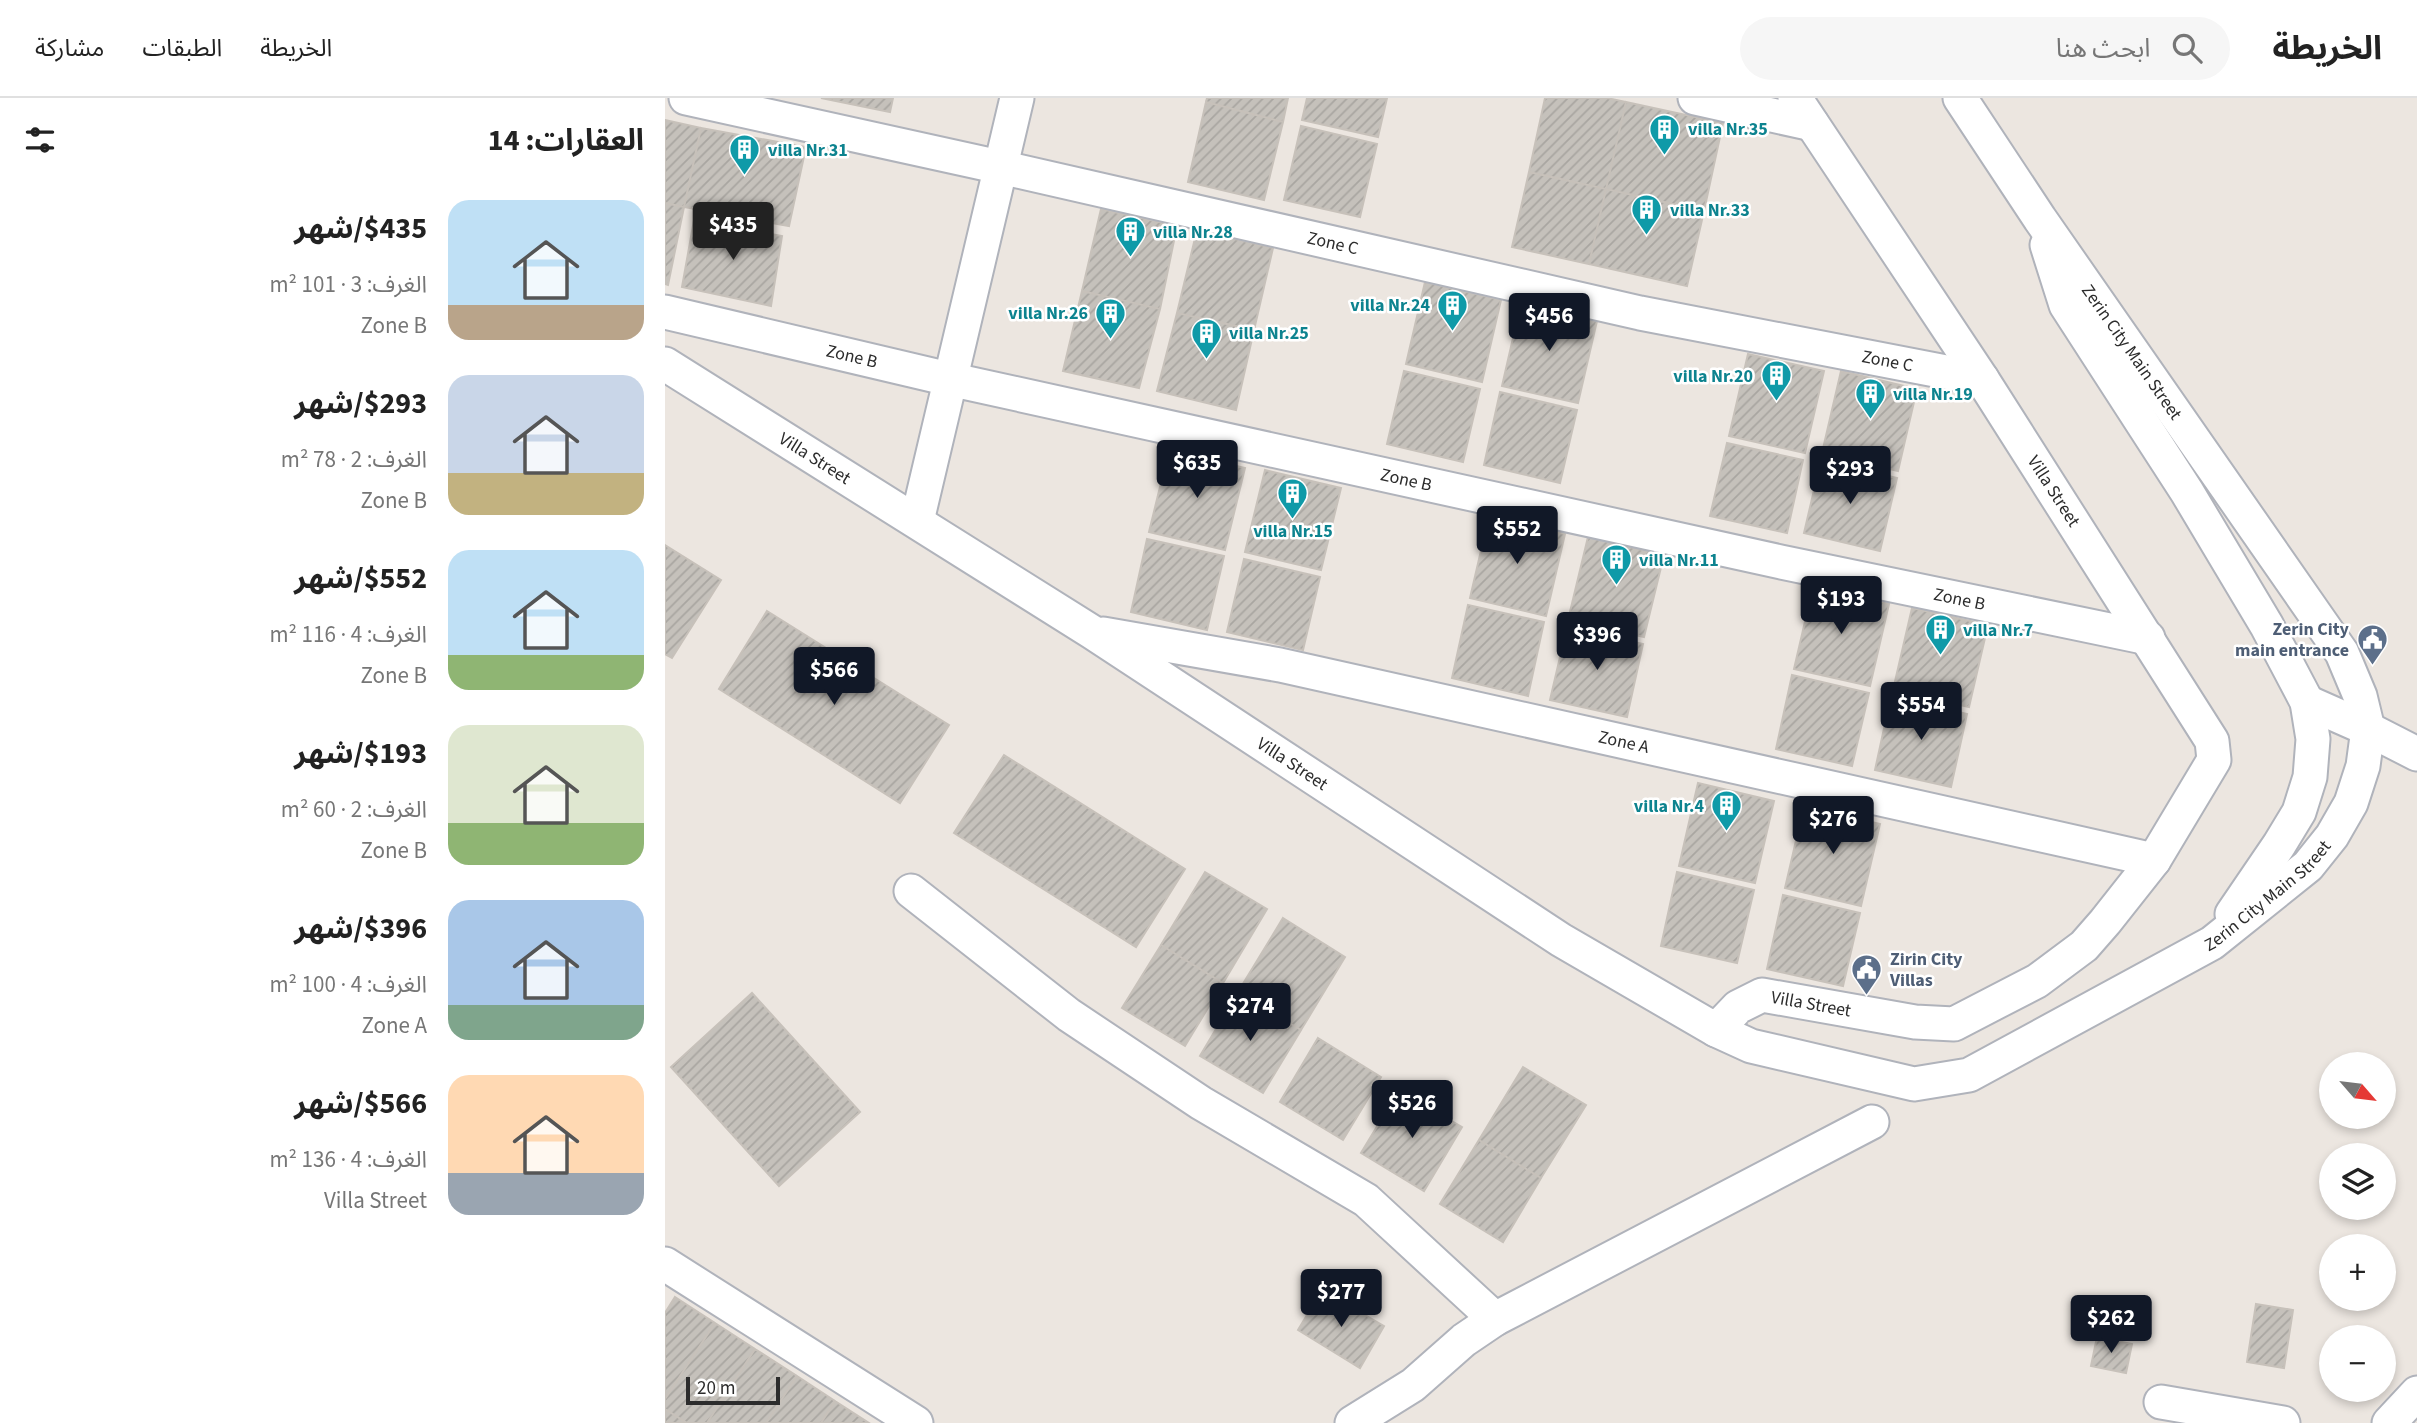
<!DOCTYPE html>
<html lang="ar">
<head>
<meta charset="utf-8">
<style>
	:root { --surface:#fff; --page:#f6f6f6; --text:#222; --muted:#767676; --line:#e0e0e0; --accent:#111827 }
	body { margin:0; font-family:"Source Sans 3","Noto Sans Arabic",sans-serif; background:var(--page); color:var(--text); direction:rtl; height:100vh; display:flex; flex-direction:column; font-size:26px; white-space:nowrap }
	* { box-sizing:border-box; margin:0 }
	p { font-size:23px; color:var(--muted) }
	.icon { flex:none; width:38px; height:38px; fill:none; stroke:currentColor; stroke-width:2; stroke-linecap:round; stroke-linejoin:round }
	.map { position:relative; flex:1; overflow:hidden; direction:ltr }
	.details { display:flex; flex-direction:column; background:var(--surface); width:665px }
	.details>* { flex:none }
	.needle { width:46px; rotate:118deg }
	.controls { position:absolute; left:1654px; top:954px; display:grid; gap:14px }
	.controls a { display:grid; place-items:center; width:77px; height:77px; border-radius:50%; background:var(--surface); box-shadow:0 4px 10px #0003; font-size:35px }
	.scale { position:absolute; left:21px; bottom:18px; width:94px; box-sizing:border-box; padding-left:7px; border:4px solid #2c2c2c; border-top:0; font-size:19px; line-height:24px; white-space:nowrap; color:#2c2c2c; -webkit-text-stroke:5px #fff; paint-order:stroke }
	.price { position:absolute; translate:-50% -60px; padding:0 16px; border-radius:7px; background:var(--accent); color:#fff; font-size:23px; line-height:46px; filter:drop-shadow(0 2px 4px #0008) }
	.price::after { content:''; position:absolute; left:50%; top:42px; width:21px; height:16px; margin-left:-10px; background:inherit; clip-path:polygon(0 0,100% 0,50% 100%) }
	.price.selected { background:#222; color:#fff }
	ul { padding:0; list-style:none }
	li { display:flex; align-items:center; gap:21px; height:175px; padding:0 21px }
	li span { display:grid; place-items:center; flex:none; width:196px; height:140px; border-radius:21px; color:#555 }
	li>.icon { margin-inline-start:auto }
	span .icon { width:84px; height:84px; fill:#fffc; stroke-width:1 }
	li b { font-size:30px }
	h2 { display:flex; justify-content:space-between; align-items:center; height:84px; padding:0 21px; font-size:30px }
	header { display:flex; align-items:center; gap:42px; box-sizing:border-box; height:98px; padding:0 35px; background:var(--surface); border-bottom:2px solid var(--line) }
	header strong { font-size:33px }
	nav { display:flex; gap:38px; margin-inline-start:auto; font-size:24px }
	.search { width:490px; height:63px; background:var(--page); display:flex; align-items:center; gap:18px; box-sizing:border-box; padding:0 24px; border-radius:38px; color:var(--muted); font-size:26px }
	main { display:flex; flex:1; min-height:0 }
	.map>svg:first-child { display:block }
	.building { fill:url(#building-hatch); stroke:#c7c1ba; stroke-width:2 }
	.lines { fill:none; stroke-linecap:round; stroke-linejoin:round }
	.minor-casing { stroke:#b0b3bb; stroke-width:37 }
	.minor { stroke:#fff; stroke-width:33 }
	.labels { text-anchor:middle; stroke-width:5; stroke-linejoin:round; paint-order:stroke }
	.culture-label { font-size:18px; font-weight:bold; fill:#0d838f; stroke:#fff; text-anchor:start }
	.street-label { font-size:18px; fill:#2c2c2c; stroke:#fff }
	.service-label { font-size:18px; font-weight:bold; fill:#4e5e75; stroke:#fff; text-anchor:end }
</style>
</head>
<body>
<header>
<strong>الخريطة</strong>
<div class="search"><svg class="icon" aria-label="search" viewBox="0 0 24 24"><circle cx="10" cy="10" r="6"/><path d="M15 15l6 6"/></svg>ابحث هنا</div>
<nav><a>الخريطة</a><a>الطبقات</a><a>مشاركة</a></nav>
</header>
<main>
<div class="map">
<svg width="1752" height="1325" viewBox="0 0 1752 1325">
	<defs>
		<pattern id="building-hatch" width="6" height="6" patternUnits="userSpaceOnUse" patternTransform="scale(1.75)"><rect width="6" height="6" fill="#c5c1bb"/><path d="M-1 1l2-2M0 6l6-6M5 7l2-2" fill="none" stroke="#a9a6a1"/></pattern>
	</defs>
	<rect width="100%" height="100%" fill="#ece6e0"/>
	<!-- building -->
	<path class="building" d="M156 0H228L225 14Z
		M542 0H623L618 24 541 4Z
		M642 0H722L713 39 637 22Z
		M880 0H942L961 4 941 91 864 74Z
		M541 4 618 24 599 102 523 84Z
		M961 4 1058 25 1039 113 941 91Z
		M0 22 36 30 19 109 0 105Z
		M636 28 712 46 695 119 619 102Z
		M36 30 141 49 124 128 19 109Z
		M864 74 941 91 924 166 847 149Z
		M941 91 1039 113 1022 188 924 166Z
		M0 105 19 109 3 187 0 186Z
		M436 111 512 128 495 211 417 193Z
		M29 122 117 138 106 208 17 189Z
		M532 132 608 150 589 232 512 215Z
		M760 184 836 202 817 284 741 266Z
		M417 193 495 211 474 290 398 273Z
		M856 205 932 223 913 305 837 288Z
		M512 215 589 232 571 312 492 293Z
		M1083 256 1159 273 1140 355 1064 338Z
		M739 273 815 291 798 364 722 346Z
		M1176 273 1252 291 1233 373 1157 355Z
		M835 294 912 312 895 385 819 367Z
		M1062 345 1138 362 1122 435 1045 418Z
		M504 352 580 370 560 452 484 434Z
		M1156 362 1232 380 1215 453 1139 435Z
		M600 372 676 390 656 472 580 454Z
		M824 418 900 436 881 518 805 500Z
		M923 439 999 457 979 539 903 522Z
		M482 441 559 458 542 532 466 514Z
		M0 447 56 482 7 560 0 556Z
		M579 461 655 479 638 552 562 534Z
		M1148 489 1224 506 1205 588 1129 571Z
		M803 507 879 524 863 598 787 580Z
		M1247 510 1323 527 1304 609 1228 592Z
		M102 513 284 627 235 705 54 591Z
		M902 529 978 546 962 619 885 602Z
		M1127 577 1204 595 1187 668 1111 651Z
		M1226 598 1302 616 1286 689 1210 672Z
		M339 657 520 771 471 849 289 735Z
		M1033 685 1109 703 1090 785 1014 768Z
		M1139 708 1215 726 1196 808 1120 790Z
		M540 774 602 811 558 885 496 847Z
		M1012 774 1089 792 1072 865 996 848Z
		M1118 797 1195 815 1178 888 1102 871Z
		M618 820 680 859 636 932 573 894Z
		M496 847 558 885 520 948 457 910Z
		M573 894 636 932 598 995 535 958Z
		M87 895 195 1014 114 1088 6 969Z
		M653 940 716 979 678 1042 615 1004Z
		M858 969 921 1007 876 1080 814 1042Z
		M734 992 797 1029 759 1093 696 1055Z
		M814 1042 876 1080 838 1144 775 1106Z
		M657 1192 719 1228 695 1270 633 1232Z
		M10 1199 50 1225 0 1301V1215Z
		M1591 1206 1628 1212 1619 1270 1582 1264Z
		M50 1225 90 1251 42 1325H22L0 1311V1301Z
		M1432 1239 1467 1246 1461 1275 1426 1268Z
		M90 1251 132 1278 101 1325H42Z
		M132 1278 170 1303 156 1325H101Z
		M170 1303 204 1325H156Z
		M0 1311 22 1325H0Z"/>
	<g class="lines">
		<defs>
			<g id="minor">
				<path id="s1" d="M21 0 335 69 975 215 1317 281"/>
				<path d="M1030 0 1147 26"/>
				<path d="M1382 147 1401 207 1522 394 1602 528 1642 604 1648 641 1645 679 1634 714 1614 747 1567 816"/>
				<path id="s2" d="M0 214 284 281 1116 464 1483 540"/>
				<path id="s3" d="M0 266 427 534 896 842 1051 932 1073 909 1097 897 1250 924 1289 926 1372 883 1419 848 1440 824 1489 762 1549 662 1547 643 1317 281 1130 0"/>
				<path d="M252 423 352 0"/>
				<path id="s4" d="M438 536 615 567 1489 762"/>
				<path d="M1642 604 1703 631 1752 656"/>
				<path d="M246 793 404 917 536 1005 701 1102 830 1221"/>
				<path id="s5" d="M1051 932 1086 948 1249 986 1304 977 1547 845 1643 768 1667 738 1686 705 1698 668 1703 631 1695 598 1677 555 1375 121 1295 0"/>
				<path d="M0 1166 251 1325"/>
				<path d="M1496 1304 1618 1325"/>
				<path d="M687 1325 748 1287 799 1242 830 1221 1207 1024"/>
				<path d="M1724 1325 1752 1295"/>
			</g>
		</defs>
		<!-- minor casing -->
		<use href="#minor" class="minor-casing"/>
		<!-- minor -->
		<use href="#minor" class="minor"/>
	</g>
	<!-- icons -->
	<defs>
		<symbol id="building-pin" viewBox="-11 -11 22 30"><path d="M0 17L-7.5 6A9.5 9.5 0 1 1 7.5 6Z" fill="#0f9aa8" stroke="#fff"/><path d="M-4-6H4V6H1V3H-1V6H-4ZM-2.5-4.3h1.7v1.8h-1.7ZM.8-4.3h1.7v1.8H.8ZM-2.5-1h1.7V.8h-1.7ZM.8-1h1.7V.8H.8Z" fill="#fff"/></symbol>
		<symbol id="civic-pin" viewBox="-11 -11 22 30"><path d="M0 17L-7.5 6A9.5 9.5 0 1 1 7.5 6Z" fill="#5c6f8a" stroke="#fff"/><path d="M-.6-6.5H3V-4.5H.6V-3L4-1V1h2V6H-6V1h2V-1L-.6-3ZM-1.2 2.5V6h2.4V2.5Z" fill="#fff"/></symbol>
	</defs>
	<g fill-rule="evenodd">
		<use href="#building-pin" x="982" y="14" width="35" height="47"/>
		<use href="#building-pin" x="62" y="34" width="35" height="47"/>
		<use href="#building-pin" x="964" y="94" width="35" height="47"/>
		<use href="#building-pin" x="448" y="116" width="35" height="47"/>
		<use href="#building-pin" x="770" y="190" width="35" height="47"/>
		<use href="#building-pin" x="428" y="198" width="35" height="47"/>
		<use href="#building-pin" x="524" y="218" width="35" height="47"/>
		<use href="#building-pin" x="1094" y="260" width="35" height="47"/>
		<use href="#building-pin" x="1188" y="278" width="35" height="47"/>
		<use href="#building-pin" x="610" y="378" width="35" height="47"/>
		<use href="#building-pin" x="934" y="444" width="35" height="47"/>
		<use href="#building-pin" x="1258" y="514" width="35" height="47"/>
		<use href="#civic-pin" x="1690" y="524" width="35" height="47"/>
		<use href="#building-pin" x="1044" y="690" width="35" height="47"/>
		<use href="#civic-pin" x="1184" y="854" width="35" height="47"/>
	</g>
	<g class="labels">
		<!-- culture labels -->
		<g class="culture-label">
			<text x="1023" y="37">villa Nr.35</text>
			<text x="103" y="58">villa Nr.31</text>
			<text x="1005" y="118">villa Nr.33</text>
			<text x="488" y="140">villa Nr.28</text>
			<text x="765" y="213" text-anchor="end">villa Nr.24</text>
			<text x="423" y="221" text-anchor="end">villa Nr.26</text>
			<text x="564" y="241">villa Nr.25</text>
			<text x="1088" y="284" text-anchor="end">villa Nr.20</text>
			<text x="1228" y="302">villa Nr.19</text>
			<text x="628" y="439" text-anchor="middle">villa Nr.15</text>
			<text x="974" y="468">villa Nr.11</text>
			<text x="1298" y="538">villa Nr.7</text>
			<text x="1039" y="714" text-anchor="end">villa Nr.4</text>
		</g>
		<!-- street labels -->
		<g class="street-label">
			<text dy="6" stroke="none"><textPath href="#s1" startOffset="663">Zone C</textPath></text>
			<text transform="translate(1467 254) rotate(55)" y="6">Zerin City Main Street</text>
			<text dy="6" stroke="none"><textPath href="#s2" startOffset="192">Zone B</textPath></text>
			<text dy="6" stroke="none"><textPath href="#s1" startOffset="1230">Zone C</textPath></text>
			<text dy="6" stroke="none"><textPath href="#s3" startOffset="177">Villa Street</textPath></text>
			<text dy="6" stroke="none"><textPath href="#s2" startOffset="760">Zone B</textPath></text>
			<text transform="translate(1389 393) rotate(57)" y="6">Villa Street</text>
			<text dy="6" stroke="none"><textPath href="#s2" startOffset="1326">Zone B</textPath></text>
			<text dy="6" stroke="none"><textPath href="#s4" startOffset="532">Zone A</textPath></text>
			<text dy="6" stroke="none"><textPath href="#s3" startOffset="744">Villa Street</textPath></text>
			<text dy="6" stroke="none"><textPath href="#s5" startOffset="611">Zerin City Main Street</textPath></text>
			<text dy="6" stroke="none"><textPath href="#s3" startOffset="1353">Villa Street</textPath></text>
		</g>
		<!-- service labels -->
		<g class="service-label">
			<text x="1684" y="537">Zerin City<tspan x="1684" dy="21">main entrance</tspan></text>
			<text x="1225" y="867" text-anchor="start">Zirin City<tspan x="1225" dy="21">Villas</tspan></text>
		</g>
	</g>
</svg>
<div class="controls">
<a><svg class="needle" viewBox="-14 -14 28 28"><path d="M0-13l5 13h-10z" fill="#e53935"/><path d="M0 13l5-13h-10z" fill="#767676"/></svg></a>
<a><svg class="icon" aria-label="layers" viewBox="0 0 24 24"><path d="M12 4l9 5-9 5-9-5zM3 14l9 5 9-5"/></svg></a>
<a>+</a>
<a>−</a>
</div>
<div class="scale">20 m</div>
<b class="price selected" style="left:68px;top:164px">$435</b>
<b class="price" style="left:884px;top:255px">$456</b>
<b class="price" style="left:532px;top:402px">$635</b>
<b class="price" style="left:1185px;top:408px">$293</b>
<b class="price" style="left:852px;top:468px">$552</b>
<b class="price" style="left:1176px;top:538px">$193</b>
<b class="price" style="left:932px;top:574px">$396</b>
<b class="price" style="left:169px;top:609px">$566</b>
<b class="price" style="left:1256px;top:644px">$554</b>
<b class="price" style="left:1168px;top:758px">$276</b>
<b class="price" style="left:585px;top:945px">$274</b>
<b class="price" style="left:747px;top:1042px">$526</b>
<b class="price" style="left:676px;top:1231px">$277</b>
<b class="price" style="left:1446px;top:1257px">$262</b>
</div>
<section class="details">
<h2>العقارات: 14<svg class="icon" aria-label="filters" viewBox="0 0 24 24"><path d="M4 7h16M4 17h16"/><circle cx="9" cy="7" r="2"/><circle cx="15" cy="17" r="2"/></svg></h2>
<ul>
<li><span style="background:linear-gradient(#bfe0f5 75%,#b9a48a 0)"><svg class="icon" aria-label="home" viewBox="0 0 24 24"><path d="M3 11l9-7 9 7M6 9v11h12V9"/></svg></span><div><b>$435/شهر</b><p>الغرف: 3 · 101 m²</p><p>Zone B</p></div></li>
<li><span style="background:linear-gradient(#c9d6e8 70%,#c2b280 0)"><svg class="icon" aria-label="home" viewBox="0 0 24 24"><path d="M3 11l9-7 9 7M6 9v11h12V9"/></svg></span><div><b>$293/شهر</b><p>الغرف: 2 · 78 m²</p><p>Zone B</p></div></li>
<li><span style="background:linear-gradient(#bfe0f5 75%,#8fb573 0)"><svg class="icon" aria-label="home" viewBox="0 0 24 24"><path d="M3 11l9-7 9 7M6 9v11h12V9"/></svg></span><div><b>$552/شهر</b><p>الغرف: 4 · 116 m²</p><p>Zone B</p></div></li>
<li><span style="background:linear-gradient(#dfe7d0 70%,#8fb573 0)"><svg class="icon" aria-label="home" viewBox="0 0 24 24"><path d="M3 11l9-7 9 7M6 9v11h12V9"/></svg></span><div><b>$193/شهر</b><p>الغرف: 2 · 60 m²</p><p>Zone B</p></div></li>
<li><span style="background:linear-gradient(#a9c7e8 75%,#7fa58c 0)"><svg class="icon" aria-label="home" viewBox="0 0 24 24"><path d="M3 11l9-7 9 7M6 9v11h12V9"/></svg></span><div><b>$396/شهر</b><p>الغرف: 4 · 100 m²</p><p>Zone A</p></div></li>
<li><span style="background:linear-gradient(#ffd9b3 70%,#9aa5b1 0)"><svg class="icon" aria-label="home" viewBox="0 0 24 24"><path d="M3 11l9-7 9 7M6 9v11h12V9"/></svg></span><div><b>$566/شهر</b><p>الغرف: 4 · 136 m²</p><p>Villa Street</p></div></li>
</ul>
</section>
</main>
</body>
</html>
